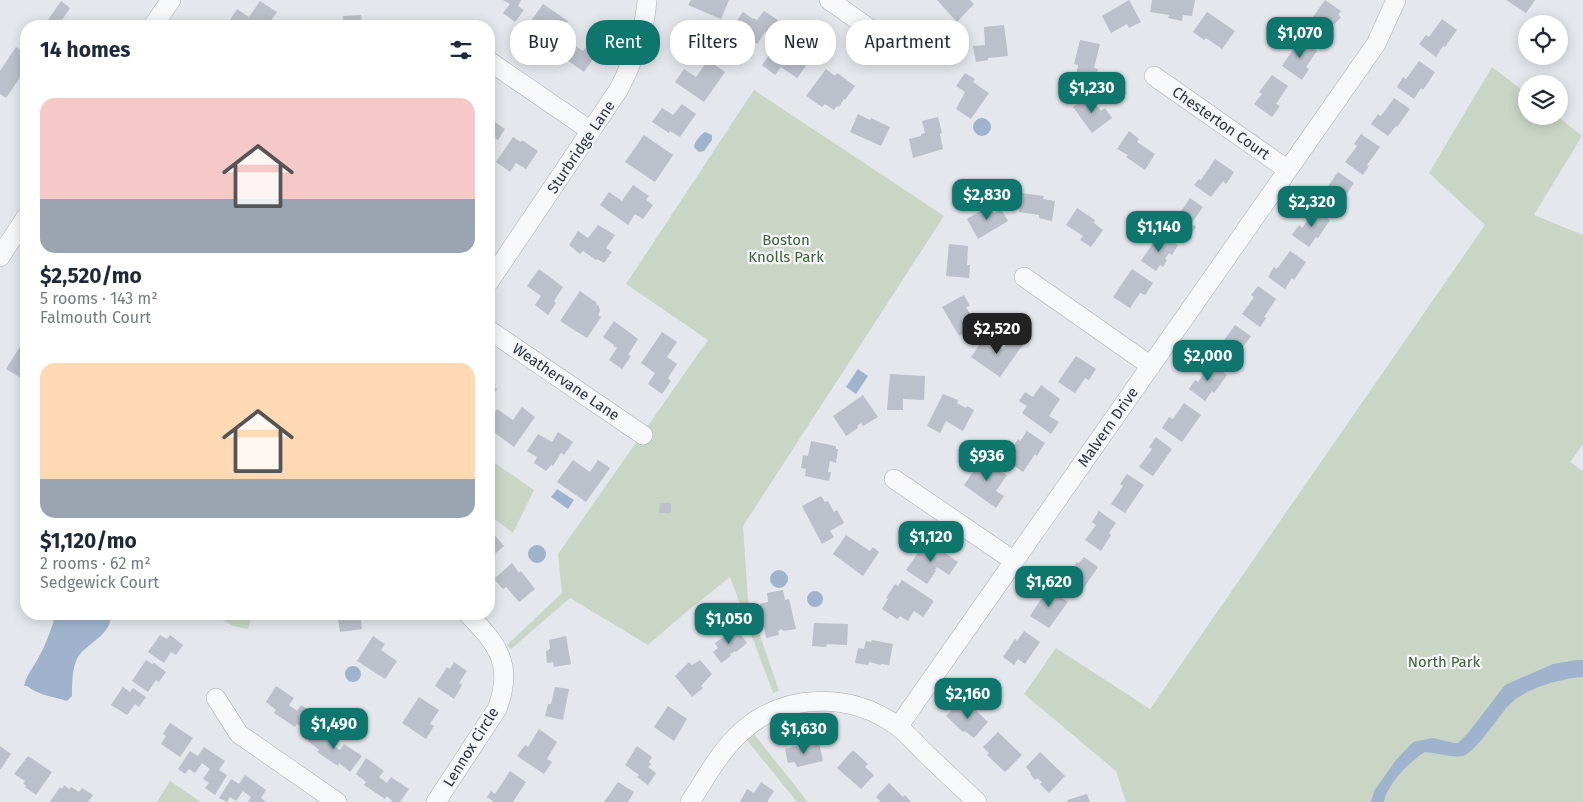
<!DOCTYPE html>
<html lang="en">
<head>
<meta charset="utf-8">
<style>
	:root { --surface:#fff; --page:#f2f2f3; --text:#1f2937; --muted:#747a83; --accent:#0f766e }
	body { margin:0; font-family:"Fira Sans",sans-serif; background:var(--page); color:var(--text); height:100vh; display:flex; flex-direction:column; font-size:19px; white-space:nowrap }
	* { box-sizing:border-box; margin:0 }
	p { font-size:16px; color:var(--muted) }
	.icon { flex:none; width:28px; height:28px; fill:none; stroke:currentColor; stroke-width:2; stroke-linecap:round; stroke-linejoin:round }
	.map { position:relative; flex:1; overflow:hidden }
	.drawer { position:absolute; left:20px; top:20px; width:475px; height:600px; display:flex; flex-direction:column; background:var(--surface); border-radius:20px; box-shadow:0 2px 12px #0003 }
	.drawer>* { flex:none }
	.banner { position:absolute; left:510px; top:20px; width:475px; height:45px; display:flex; gap:10px }
	.controls { position:absolute; left:1518px; top:15px; display:grid; gap:10px }
	.controls a { display:grid; place-items:center; width:50px; height:50px; border-radius:50%; background:var(--surface); box-shadow:0 2px 12px #0003; font-size:25px }
	.price { position:absolute; translate:-50% -42px; padding:0 11px; border-radius:10px; background:var(--accent); color:#fff; font-size:16px; line-height:32px; filter:drop-shadow(0 1px 2px #0008) }
	.price::after { content:''; position:absolute; left:50%; top:30px; width:15px; height:11px; margin-left:-8px; background:inherit; clip-path:polygon(0 0,100% 0,50% 100%) }
	.price.active { background:#222; color:#fff }
	ul { padding:0; list-style:none }
	li { display:grid; align-content:center; gap:10px; height:265px; padding:0 20px }
	li span { display:grid; place-items:center; height:155px; border-radius:15px; color:#555 }
	li>.icon { margin-inline-start:auto }
	span .icon { width:90px; height:90px; fill:#fffc; stroke-width:1 }
	li b { font-size:21px }
	h2 { display:flex; justify-content:space-between; align-items:center; height:60px; padding:0 20px; font-size:21px }
	.chip { padding:0 18px; border-radius:20px; background:var(--surface); box-shadow:0 2px 12px #0003; font-size:18px; line-height:45px }
	.chip.active { background:var(--accent); color:#fff }
	.map>svg:first-child { display:block }
	.green { fill:#c9d6c5 }
	.water { fill:#9fb4cc }
	.building { fill:#bbc0ca }
	.lines { fill:none; stroke-linecap:round; stroke-linejoin:round }
	.minor-casing { stroke:#a9aeb7; stroke-width:20 }
	.minor { stroke:#f7f8fa; stroke-width:19 }
	.labels { text-anchor:middle; stroke-width:4.5; stroke-linejoin:round; paint-order:stroke }
	.street-label { font-size:15px; fill:#2b3445; stroke:#f4f6f9 }
	.park-label { font-size:15px; fill:#3f6138; stroke:#f4f6f9 }
</style>
</head>
<body>
<div class="map">
<svg width="1583" height="802" viewBox="0 0 1583 802">
	<rect width="100%" height="100%" fill="#e4e7ec"/>
	<!-- green -->
	<path class="green" d="M1492 67 1526 93V116H1557L1582 136 1534 215 1583 235V444L1570 462 1583 471V802H1126L1116 771 1024 694 1056 648 1150 709 1485 225 1429 173Z
		M754 90 944 216 743 526 748 600 779 691 773 693 730 577 685 613 648 645 570 598 511 649 507 645 562 593 558 554 708 340 626 284Z
		M489 459 534 490 513 533 489 515Z
		M213 614H253L248 629 233 626Z
		M753 733 808 802H797L746 739Z
		M170 781 201 802H157Z"/>
	<!-- water -->
	<path class="water" d="M973 127a9 9 0 1 1 18 0a9 9 0 1 1-18 0Z
		M705 132 712 135V140L704 151 699 152 694 147C695 141 700 135 705 132Z
		M858 369 868 376 856 394 846 387Z
		M557 489 574 500 568 509 551 497Z
		M528 554a9 9 0 1 1 18 0a9 9 0 1 1-18 0Z
		M770 579a9 9 0 1 1 18 0a9 9 0 1 1-18 0Z
		M807 599a8 8 0 1 1 16 0a8 8 0 1 1-16 0Z
		M56 614H111C112 635 87 643 78 657 72 667 72 684 72 696L67 701C55 697 37 695 27 686H24C27 675 30 672 36 662 45 647 51 630 56 614Z
		M1577 660H1583V677C1562 678 1528 688 1512 702 1500 713 1476 753 1463 756 1452 758 1437 753 1425 752 1410 761 1387 784 1384 802H1371L1374 791 1396 760 1413 742 1433 738 1454 743H1458L1468 733 1505 685 1553 664Z
		M345 674a8 8 0 1 1 16 0a8 8 0 1 1-16 0Z"/>
	<!-- building -->
	<path class="building" d="M503 0H521L518 6 524 10 515 22 503 13 510 4Z
		M691 0H729L721 19 688 5Z
		M937 0H970L974 4 957 22Z
		M1129 0 1141 22 1129 28 1127 24 1111 33 1102 16Z
		M1152 0H1195L1192 16 1183 15 1182 21 1168 18 1169 15 1150 12Z
		M1325 0 1341 11 1338 15 1341 17 1334 25 1333 24 1329 28 1333 31 1326 41 1307 27 1314 19 1312 18Z
		M1506 0H1535L1526 13Z
		M61 1 70 8 62 20 60 19 57 24 59 26H44Z
		M260 1 277 12 267 26H232L228 23 237 9 249 17Z
		M543 4 568 21 558 35 561 37 553 48 541 39 546 31 531 21Z
		M764 11 778 20 769 33 766 31 757 44 732 27 743 12 753 19 754 18 757 20Z
		M1207 12 1235 31 1222 49 1206 38 1204 40 1193 32Z
		M361 15 362 26H343V16Z
		M1442 19 1457 30 1445 47 1443 46 1436 57 1419 44 1426 35 1429 37Z
		M1004 25 1008 56 988 58V60L976 62 973 46 985 45 984 27Z
		M1300 39 1317 51 1306 67 1309 69 1302 80 1282 66Z
		M804 40 819 49 809 64 808 63 797 78 781 67 775 75 762 65 779 41 792 50 798 49Z
		M1080 40 1100 44 1094 68 1098 69 1095 80 1076 76 1078 65 1074 64Z
		M591 41 603 49 595 60 593 59 584 72 564 58 573 44 583 51Z
		M16 47 26 54V63L23 68 25 70 6 98 0 94V71Z
		M708 60 725 72 704 102 675 82 684 69 696 77Z
		M1419 61 1435 72 1423 90 1421 88 1414 99 1397 87 1403 77 1406 79Z
		M826 69 835 76 837 73 855 86 845 100 844 99 839 107 837 106 834 110 825 104 822 107 806 96Z
		M965 73 975 79 973 82 989 93 971 119 956 109 965 92 956 86Z
		M1272 75 1288 86 1276 104 1280 106 1272 117 1254 104 1262 94 1259 92Z
		M1089 95 1101 111 1105 108 1112 118 1092 133 1073 107Z
		M1394 98 1410 109 1397 127 1396 126 1388 136 1371 124 1378 114 1381 116Z
		M682 104 696 114 680 137 670 131 669 133 652 122 662 108 673 115Z
		M858 114 870 120 871 118 890 127 881 146 850 132Z
		M938 117 942 133 940 134 943 149 913 158 909 139 921 136V134L925 133 922 121Z
		M489 118 505 129 498 140 495 138 489 146Z
		M1129 131 1139 139 1137 142 1155 154 1145 170 1126 157 1128 155 1117 149Z
		M1361 134 1380 147 1367 165 1369 166 1363 175 1345 162 1357 146 1354 144Z
		M644 135 673 155 655 182 625 162Z
		M513 137 521 142 522 140 538 151 526 169 516 163 510 172 496 162Z
		M1215 159 1234 172 1226 184 1223 181 1211 197 1194 185 1199 179 1201 180Z
		M1338 172 1354 183 1342 201 1340 199 1333 210 1316 198 1322 188 1325 190Z
		M633 185 649 196 646 200 653 205 643 219 635 214 628 225 600 205 609 192 622 201Z
		M1021 193 1044 196 1043 199 1055 201 1052 221 1039 218V215L1019 212Z
		M1190 198 1203 207 1191 224 1196 227 1188 238 1171 226Z
		M989 206 994 213 1001 209 1008 221 978 239 967 219Z
		M1077 208 1095 220 1094 223 1103 230 1091 247 1080 240 1083 236 1066 225Z
		M1315 209 1330 220 1318 238 1316 237 1309 247 1292 235 1299 225 1302 228Z
		M598 225 615 235 606 248 612 252 604 263 597 259 596 260 583 251 580 254 569 245 578 231 588 238Z
		M1162 235 1178 245 1172 255 1169 253 1165 259 1167 260 1163 267 1160 265 1156 271 1141 261 1153 243 1156 245Z
		M949 244 968 246 967 265H970L969 278 946 276Z
		M1290 251 1306 262 1294 280 1292 278 1285 289 1268 277 1274 267 1277 269Z
		M539 269 563 287 554 301 556 303 548 315 535 305 541 296 527 286Z
		M1132 269 1153 283 1145 295 1140 293 1130 308 1113 297Z
		M1258 286 1276 299 1264 317 1266 318 1260 327 1242 314 1254 297 1251 295Z
		M580 291 597 303 596 304 599 306 600 311 598 315 601 317 587 338 560 321Z
		M964 295 970 306 966 307 976 325 959 336 942 307Z
		M614 321 638 339 628 355 631 356 622 369 609 360 617 348 613 346 614 345 603 337Z
		M1235 325 1251 336 1238 354 1237 352 1230 363 1212 351 1219 341 1222 343Z
		M662 332 677 342 667 357 677 364 668 378 671 381 662 394 648 384 655 373 641 363Z
		M1013 335 1024 343 1000 377 971 357 985 337 1003 349Z
		M21 345 26 349V370L21 378 6 369Z
		M1076 356 1096 369 1089 380 1085 378 1075 393 1058 382Z
		M1211 363 1227 375 1214 393 1212 391 1205 401 1189 389 1195 380 1198 382Z
		M890 374 925 376 924 400 903 399V410H887Z
		M489 384 497 389 489 402Z
		M1041 385 1060 399 1049 416 1059 422 1051 434 1022 413 1027 406 1019 401 1025 392 1033 397Z
		M943 394 958 400 957 403 966 408 967 406 974 410 963 431 946 421 940 433 927 426Z
		M863 395 878 417 863 426 861 423 857 426 858 428 846 436 833 416Z
		M1184 403 1201 415 1182 442 1162 428 1169 417 1173 419Z
		M522 407 535 417 514 447 489 429V421L497 409 513 420Z
		M1027 431 1045 443 1037 456 1035 454 1023 472 1005 459 1018 439 1020 441Z
		M558 432 573 442 564 455 561 453 553 466 551 465 546 471 534 463 537 457 527 451 538 434 552 442Z
		M1156 437 1172 449 1153 476 1139 467 1152 449 1149 447Z
		M811 441 836 446V449H838L836 463 830 461 828 472H831L829 481 805 476 806 469 801 468 803 455 808 456Z
		M983 458 1007 475 996 491 1004 496 996 508 964 485Z
		M573 460 590 472 598 460 610 468 586 502 557 482Z
		M1127 474 1144 485 1125 513 1111 504 1123 486 1120 484Z
		M821 496 825 502 828 501 834 512 837 510 844 523 830 531 834 537 822 544 802 506Z
		M660 503H671V513H659Z
		M1099 511 1116 523 1109 533 1111 535 1101 551 1085 540 1096 525 1092 522Z
		M489 529 504 546 489 559Z
		M846 535 870 551 873 547 879 552 863 576 833 554Z
		M927 540 958 562 949 575 937 567 935 570 936 571 927 584 906 570Z
		M1084 557 1098 567 1079 595 1057 580 1065 568 1070 572 1077 562 1079 563Z
		M512 563 519 573 521 571 535 589 519 602 506 587 503 589 494 579Z
		M902 580 934 601 923 617 914 611 908 621 900 616 897 619 882 609 888 599 886 598 895 584 898 586Z
		M1046 587 1068 602 1049 628 1030 616 1043 596 1041 595Z
		M783 590 785 600 789 599 796 629 783 631 782 629 778 631 779 635 766 638 760 604 768 602 767 593Z
		M337 614H360L362 629 340 632Z
		M814 623 848 624 847 645 827 644 826 647 812 646Z
		M736 628 747 643 736 652 735 651 730 654 731 656 721 663 713 652 718 648 715 643Z
		M1024 631 1040 642 1025 664 1018 659 1014 665 1003 657 1015 639 1017 641Z
		M160 635 167 639 170 635 183 645 176 655 171 652 164 663 148 652Z
		M373 636 385 644 381 650 397 661 385 679 357 661Z
		M566 636 571 664 554 667 553 662 547 663 546 651 550 649 549 640Z
		M872 640 893 644 889 665 881 664V665L869 662 868 665 855 663 858 648 864 649 866 641 871 642Z
		M146 660 152 664 154 663 166 672 159 682 156 680 148 692 132 681Z
		M700 660 712 674 701 686 703 688 692 697 675 676 689 662 692 665Z
		M454 662 467 671 459 683 462 685 454 699 435 686 447 667 450 669Z
		M276 686 294 698 289 705 297 711 301 705 319 717 308 733 297 724 295 727 274 713 276 710 266 702Z
		M123 687 130 692 133 688 146 697 139 707 135 704 127 715 111 705Z
		M555 687 569 689 563 720 545 716 548 704H551Z
		M419 697 439 710 430 724 434 726 426 739 402 723Z
		M968 703 988 722 974 738 965 731 963 732 946 716 957 705 962 710Z
		M668 706 687 719 674 741 654 727Z
		M170 723 193 738 180 757 161 744 166 736 163 734Z
		M319 726 336 738 332 745 340 750 344 744 362 756 350 772 339 763 338 766 317 752 319 750 308 741Z
		M539 729 557 742 547 759 552 762 544 774 517 756 525 745 528 747Z
		M998 732 1022 755 1005 772 987 755 989 753 983 747Z
		M819 743 823 761 797 767 795 762 788 763 785 749 797 746 798 748Z
		M0 746 11 754 0 770Z
		M637 746 652 757 649 762 651 764 648 767 656 773 648 785 637 777 639 775 625 765Z
		M204 747 225 761 219 770 227 775 215 795 205 788 209 783 203 779 210 769 202 763 195 773 189 769 185 774 178 769 190 751 198 756Z
		M854 751 868 764 865 767 874 775 861 789 837 768 851 752Z
		M1040 752 1065 776 1049 793 1040 784 1042 782 1037 778 1035 780 1030 774 1031 773 1026 767Z
		M28 756 52 772 36 795 25 787 26 785 23 784 25 781 14 774Z
		M366 758 384 771 379 777 387 783 391 777 409 789 400 802H393L387 796 385 799 364 785 366 782 356 774Z
		M510 771 526 782 513 802H494L487 797 491 791 495 794Z
		M245 775 266 790 261 798 266 802H248L251 797 243 791 236 801 230 797 227 802 219 798 231 779 239 784Z
		M618 782 634 792 628 802H604Z
		M761 782 774 791 767 802H740L747 789 754 793Z
		M889 783 903 797 905 795 911 802H881L876 797Z
		M64 785 69 789 71 787 79 792 82 788 93 795 88 802H50L60 787 62 789Z
		M1087 794 1090 802H1068L1067 800Z"/>
	<g class="lines">
		<defs>
			<path id="minor" d="M829 0 904 53
				M153 26 171 0
				M489 61 591 131
				M1154 76 1288 170
				M0 257 26 217
				M1024 277 1151 366
				M489 282 619 89C633 61 645 32 647 0
				M489 330 643 435
				M894 479 1014 561
				M216 698 239 734 337 802
				M898 727 1376 44 1396 0
				M436 802 497 709C514 665 498 645 468 614
				M690 802C705 779 719 753 739 734 782 693 849 691 897 726 907 733 915 743 924 752 942 769 959 785 977 802"/>
		</defs>
		<!-- minor casing -->
		<use href="#minor" class="minor-casing"/>
		<!-- minor -->
		<use href="#minor" class="minor"/>
	</g>
	<g class="labels">
		<!-- street labels -->
		<g class="street-label">
			<text transform="translate(1221 123) rotate(35)" y="5">Chesterton Court</text>
			<text transform="translate(581 147) rotate(-56)" y="5">Sturbridge Lane</text>
			<text transform="translate(566 382) rotate(34)" y="5">Weathervane Lane</text>
			<text transform="translate(1108 427) rotate(-55)" y="5">Malvern Drive</text>
			<text transform="translate(471 747) rotate(-58)" y="5">Lennox Circle</text>
		</g>
		<!-- park labels -->
		<g class="park-label">
			<text x="786" y="245">Boston<tspan x="786" dy="17">Knolls Park</tspan></text>
			<text x="1444" y="667">North Park</text>
		</g>
	</g>
</svg>
<div class="controls">
<a><svg class="icon" aria-label="locate" viewBox="0 0 24 24"><circle cx="12" cy="12" r="6"/><path d="M12 2v4M12 18v4M2 12h4M18 12h4"/></svg></a>
<a><svg class="icon" aria-label="layers" viewBox="0 0 24 24"><path d="M12 4l9 5-9 5-9-5zM3 14l9 5 9-5"/></svg></a>
</div>
<b class="price" style="left:1300px;top:59px">$1,070</b>
<b class="price" style="left:1092px;top:114px">$1,230</b>
<b class="price" style="left:987px;top:221px">$2,830</b>
<b class="price" style="left:1312px;top:228px">$2,320</b>
<b class="price" style="left:1159px;top:253px">$1,140</b>
<b class="price active" style="left:997px;top:355px">$2,520</b>
<b class="price" style="left:1208px;top:382px">$2,000</b>
<b class="price" style="left:987px;top:482px">$936</b>
<b class="price" style="left:931px;top:563px">$1,120</b>
<b class="price" style="left:1049px;top:608px">$1,620</b>
<b class="price" style="left:729px;top:645px">$1,050</b>
<b class="price" style="left:968px;top:720px">$2,160</b>
<b class="price" style="left:334px;top:750px">$1,490</b>
<b class="price" style="left:804px;top:755px">$1,630</b>
<div class="banner">
<a class="chip">Buy</a>
<a class="chip active">Rent</a>
<a class="chip">Filters</a>
<a class="chip">New</a>
<a class="chip">Apartment</a>
</div>
<section class="drawer">
<h2>14 homes<svg class="icon" aria-label="filters" viewBox="0 0 24 24"><path d="M4 7h16M4 17h16"/><circle cx="9" cy="7" r="2"/><circle cx="15" cy="17" r="2"/></svg></h2>
<ul>
<li><span style="background:linear-gradient(#f6c9c9 65%,#9aa5b1 0)"><svg class="icon" aria-label="home" viewBox="0 0 24 24"><path d="M3 11l9-7 9 7M6 9v11h12V9"/></svg></span><div><b>$2,520/mo</b><p>5 rooms · 143 m²</p><p>Falmouth Court</p></div></li>
<li><span style="background:linear-gradient(#ffd9b3 75%,#9aa5b1 0)"><svg class="icon" aria-label="home" viewBox="0 0 24 24"><path d="M3 11l9-7 9 7M6 9v11h12V9"/></svg></span><div><b>$1,120/mo</b><p>2 rooms · 62 m²</p><p>Sedgewick Court</p></div></li>
</ul>
</section>
</div>
</body>
</html>
